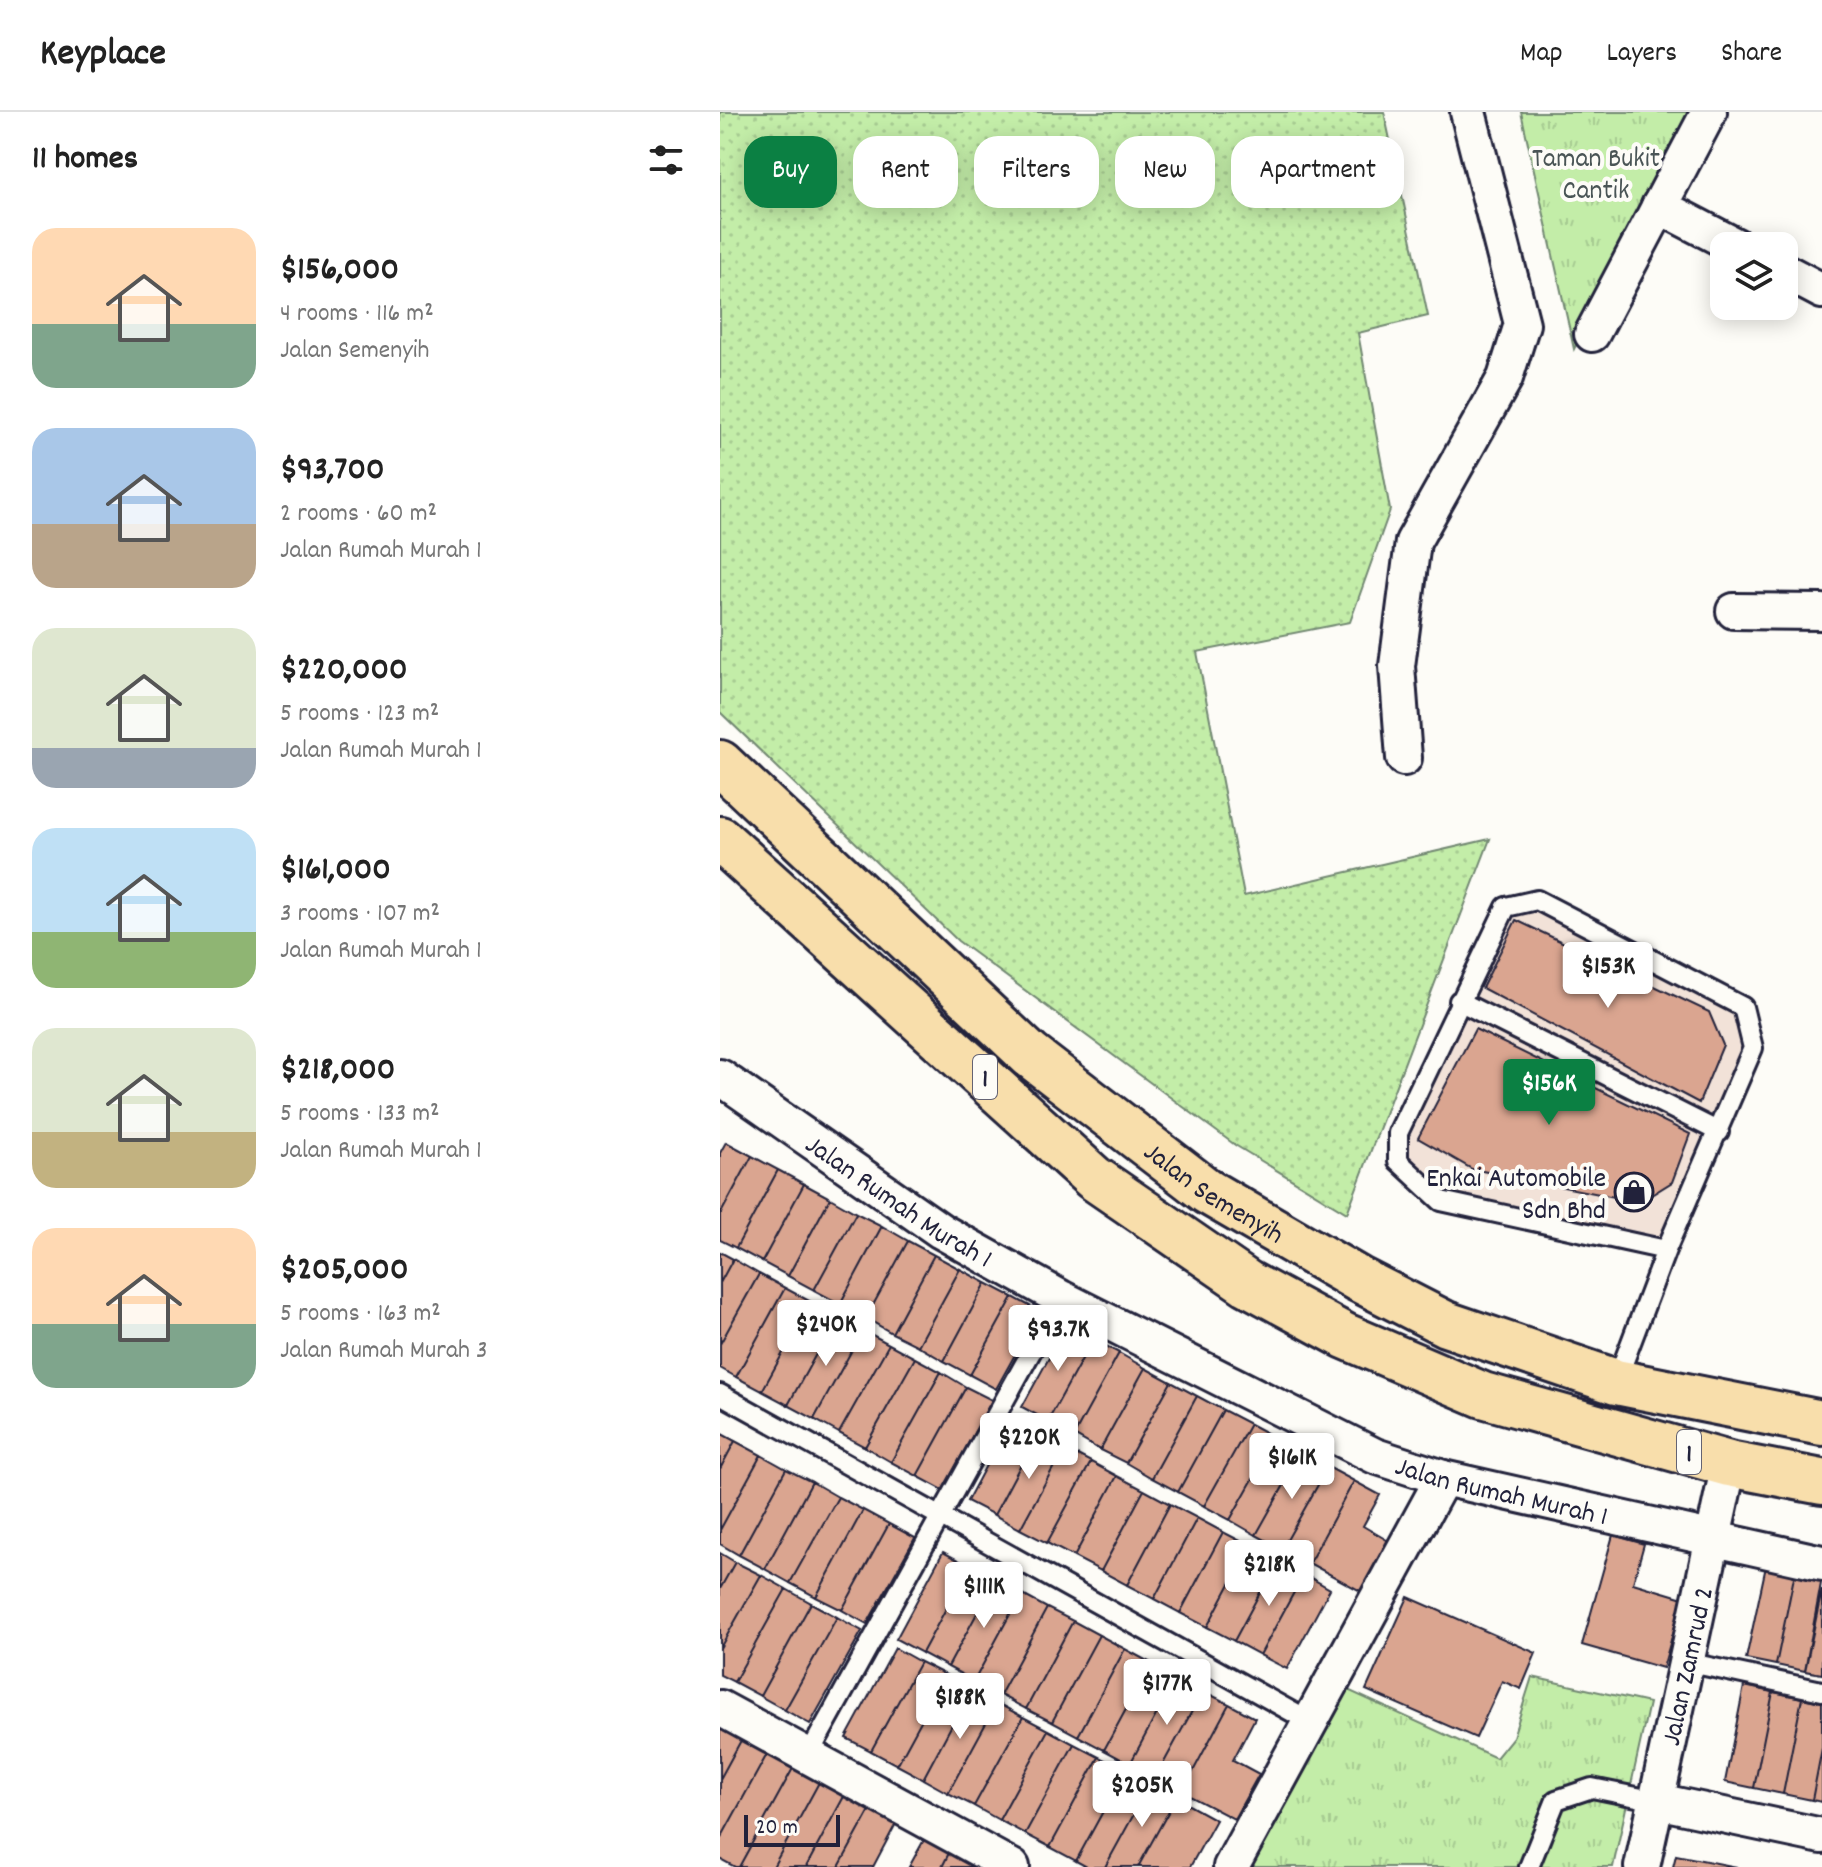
<!DOCTYPE html>
<html lang="en">
<head>
<meta charset="utf-8">
<style>
	:root { --surface:#fff; --page:#f6f6f6; --text:#222; --muted:#767676; --line:#e0e0e0; --accent:#0b8043 }
	body { margin:0; font-family:Dekko,sans-serif; background:var(--page); color:var(--text); height:100vh; display:flex; flex-direction:column; font-size:30px; white-space:nowrap }
	* { box-sizing:border-box; margin:0 }
	p { font-size:26px; color:var(--muted) }
	.icon { flex:none; width:44px; height:44px; fill:none; stroke:currentColor; stroke-width:2; stroke-linecap:round; stroke-linejoin:round }
	.map { position:relative; flex:1; overflow:hidden }
	.side { display:flex; flex-direction:column; background:var(--surface); width:720px }
	.side>* { flex:none }
	.banner { position:absolute; left:24px; top:24px; width:760px; height:72px; display:flex; gap:16px }
	.buttons { position:absolute; left:990px; top:120px; display:grid; gap:16px }
	.buttons a { display:grid; place-items:center; width:88px; height:88px; border-radius:16px; background:var(--surface); box-shadow:0 4px 20px #0003; font-size:40px }
	.scale { position:absolute; left:24px; bottom:20px; width:96px; box-sizing:border-box; padding-left:8px; border:4px solid #22223b; border-top:0; font-size:22px; line-height:28px; white-space:nowrap; color:#22223b; -webkit-text-stroke:6px #fdfcf7; paint-order:stroke }
	.price { position:absolute; translate:-50% -68px; padding:0 18px; border-radius:8px; background:#fff; color:#222; font-size:26px; line-height:52px; filter:drop-shadow(0 2px 4px #0008) }
	.price::after { content:''; position:absolute; left:50%; top:48px; width:24px; height:18px; margin-left:-12px; background:inherit; clip-path:polygon(0 0,100% 0,50% 100%) }
	.price.on { background:var(--accent); color:#fff }
	ul { padding:0; list-style:none }
	li { display:flex; align-items:center; gap:24px; height:200px; padding:0 32px }
	li span { display:grid; place-items:center; flex:none; width:224px; height:160px; border-radius:24px; color:#555 }
	li>.icon { margin-inline-start:auto }
	span .icon { width:96px; height:96px; fill:#fffc; stroke-width:1 }
	li b { font-size:34px }
	h2 { display:flex; justify-content:space-between; align-items:center; height:96px; padding:0 32px; font-size:34px }
	.chip { padding:0 28px; border-radius:24px; background:var(--surface); box-shadow:0 4px 20px #0003; font-size:28px; line-height:72px }
	.chip.on { background:var(--accent); color:#fff }
	header { display:flex; align-items:center; gap:48px; box-sizing:border-box; height:112px; padding:0 40px; background:var(--surface); border-bottom:2px solid var(--line) }
	header strong { font-size:38px }
	nav { display:flex; gap:44px; margin-inline-start:auto; font-size:28px }
	main { display:flex; flex:1; min-height:0 }
	.map>svg:first-child { display:block }
	.built { fill:#f2e2d8 }
	.grass { fill:url(#grass-dots); stroke:#728872; stroke-width:2 }
	.park { fill:url(#park-tufts); stroke:#728872; stroke-width:2 }
	.building { fill:#daa590; stroke:#22223b; stroke-width:2 }
	.lines { fill:none; stroke-linecap:round; stroke-linejoin:round }
	.service-casing { stroke:#22223b; stroke-width:24 }
	.minor-casing { stroke:#22223b; stroke-width:40 }
	.primary-casing { stroke:#22223b; stroke-width:50 }
	.service { stroke:#fdfcf7; stroke-width:18 }
	.minor { stroke:#fdfcf7; stroke-width:34 }
	.primary { stroke:#f8deab; stroke-width:44 }
	.labels { text-anchor:middle; stroke-width:8; stroke-linejoin:round; paint-order:stroke }
	.shield { fill:#fdfcf7; stroke:#646373; stroke-width:2 }
	.shield-label { font-size:26px; font-weight:bold; fill:#22223b }
	.park-label { font-size:28px; fill:#4a5556; stroke:#fdfcf7 }
	.poi-label { font-size:28px; fill:#22223b; stroke:#fdfcf7; text-anchor:end }
	.street-label { font-size:28px; fill:#22223b; stroke:#fdfcf7 }
</style>
</head>
<body>
<header>
<strong>Keyplace</strong>
<nav><a>Map</a><a>Layers</a><a>Share</a></nav>
</header>
<main>
<section class="side">
<h2>11 homes<svg class="icon" aria-label="filters" viewBox="0 0 24 24"><path d="M4 7h16M4 17h16"/><circle cx="9" cy="7" r="2"/><circle cx="15" cy="17" r="2"/></svg></h2>
<ul>
<li><span style="background:linear-gradient(#ffd9b3 60%,#7fa58c 0)"><svg class="icon" aria-label="home" viewBox="0 0 24 24"><path d="M3 11l9-7 9 7M6 9v11h12V9"/></svg></span><div><b>$156,000</b><p>4 rooms · 116 m²</p><p>Jalan Semenyih</p></div></li>
<li><span style="background:linear-gradient(#a9c7e8 60%,#b9a48a 0)"><svg class="icon" aria-label="home" viewBox="0 0 24 24"><path d="M3 11l9-7 9 7M6 9v11h12V9"/></svg></span><div><b>$93,700</b><p>2 rooms · 60 m²</p><p>Jalan Rumah Murah 1</p></div></li>
<li><span style="background:linear-gradient(#dfe7d0 75%,#9aa5b1 0)"><svg class="icon" aria-label="home" viewBox="0 0 24 24"><path d="M3 11l9-7 9 7M6 9v11h12V9"/></svg></span><div><b>$220,000</b><p>5 rooms · 123 m²</p><p>Jalan Rumah Murah 1</p></div></li>
<li><span style="background:linear-gradient(#bfe0f5 65%,#8fb573 0)"><svg class="icon" aria-label="home" viewBox="0 0 24 24"><path d="M3 11l9-7 9 7M6 9v11h12V9"/></svg></span><div><b>$161,000</b><p>3 rooms · 107 m²</p><p>Jalan Rumah Murah 1</p></div></li>
<li><span style="background:linear-gradient(#dfe7d0 65%,#c2b280 0)"><svg class="icon" aria-label="home" viewBox="0 0 24 24"><path d="M3 11l9-7 9 7M6 9v11h12V9"/></svg></span><div><b>$218,000</b><p>5 rooms · 133 m²</p><p>Jalan Rumah Murah 1</p></div></li>
<li><span style="background:linear-gradient(#ffd9b3 60%,#7fa58c 0)"><svg class="icon" aria-label="home" viewBox="0 0 24 24"><path d="M3 11l9-7 9 7M6 9v11h12V9"/></svg></span><div><b>$205,000</b><p>5 rooms · 163 m²</p><p>Jalan Rumah Murah 3</p></div></li>
</ul>
</section>
<div class="map">
<svg width="1102" height="1755" viewBox="0 0 1102 1755">
	<defs>
		<pattern id="grass-dots" width="8" height="8" patternUnits="userSpaceOnUse" patternTransform="scale(2)"><rect width="8" height="8" fill="#c3eda8"/><path d="M2 2h.1M6 6h.1" fill="none" stroke="#a7cb92" stroke-width="1.8" stroke-linecap="round"/></pattern>
		<pattern id="park-tufts" width="24" height="20" patternUnits="userSpaceOnUse" patternTransform="scale(2)"><rect width="24" height="20" fill="#c3eda8"/><path d="M3 7l-1-3M5 7V3M7 7l1-3M15 17l-1-3M17 17v-4M19 17l1-3" fill="none" stroke="#a7cb92"/></pattern>
	</defs>
	<rect width="100%" height="100%" fill="#fdfcf7"/>
	<filter id="ink" filterUnits="userSpaceOnUse"><feTurbulence type="fractalNoise" baseFrequency=".0125" numOctaves="2"/><feDisplacementMap in="SourceGraphic" scale="16" xChannelSelector="R" yChannelSelector="G"/><feConvolveMatrix kernelMatrix="1 2 1 2 8 2 1 2 1" color-interpolation-filters="sRGB"/></filter>
	<g filter="url(#ink)">
		<!-- built -->
		<path class="built" d="M815 798 1015 901 1025 936 943 1128 729 1082 688 1043 687 1025 790 803Z"/>
		<!-- grass -->
		<path class="grass" d="M0 0H664L708 204 638 221 670 398 630 510 477 540 524 784 770 727 627 1101 515 1033 238 829 0 600Z"/>
		<!-- park -->
		<path class="park" d="M801 0H975L854 237Z
			M812 1565 929 1591 893 1755H532L628 1578 776 1646 793 1625Z"/>
		<!-- building -->
		<path class="building" d="M796 808 989 900 1003 933 979 991 762 876Z
			M755 917 970 1022 952 1070 920 1090 752 1057 698 1026Z
			M6 1030 32 1044 0 1103V1041Z
			M32 1044 58 1058 16 1136 0 1128V1103Z
			M58 1058 84 1072 42 1150 16 1136Z
			M84 1072 110 1086 68 1164 42 1150Z
			M110 1086 136 1101 94 1178 68 1164Z
			M136 1101 162 1114 120 1192 94 1178Z
			M162 1114 188 1129 146 1206 120 1192Z
			M188 1129 214 1143 172 1221 146 1206Z
			M0 1140 13 1147 0 1171Z
			M214 1143 240 1157 198 1234 172 1221Z
			M13 1147 39 1162 0 1232V1171Z
			M240 1157 266 1171 224 1249 198 1234Z
			M39 1162 65 1176 16 1265 0 1256V1232Z
			M266 1171 293 1185 250 1263 224 1249Z
			M65 1176 91 1190 42 1279 16 1265Z
			M293 1185 319 1199 276 1277 250 1263Z
			M91 1190 117 1204 68 1293 42 1279Z
			M117 1204 143 1218 94 1307 68 1293Z
			M347 1213 373 1227 328 1309 302 1295Z
			M143 1218 169 1232 119 1321 94 1307Z
			M373 1227 399 1241 354 1323 328 1309Z
			M169 1232 195 1246 145 1335 119 1321Z
			M399 1241 425 1256 380 1338 354 1323Z
			M195 1246 221 1260 171 1350 145 1335Z
			M425 1256 451 1270 406 1351 380 1338Z
			M221 1260 246 1275 197 1364 171 1350Z
			M451 1270 477 1284 432 1366 406 1351Z
			M246 1275 272 1288 223 1378 197 1364Z
			M477 1284 503 1298 458 1380 432 1366Z
			M503 1298 530 1312 484 1394 458 1380Z
			M290 1308 317 1322 274 1403 247 1389Z
			M530 1312 556 1326 510 1408 484 1394Z
			M0 1321 15 1329 0 1357Z
			M317 1322 344 1336 300 1417 274 1403Z
			M556 1326 582 1341 536 1423 510 1408Z
			M15 1329 41 1343 0 1418V1357Z
			M344 1336 371 1350 327 1431 300 1417Z
			M582 1341 608 1355 562 1437 536 1423Z
			M41 1343 66 1357 19 1443 0 1432V1418Z
			M371 1350 397 1364 354 1445 327 1431Z
			M608 1355 634 1369 589 1451 562 1437Z
			M66 1357 92 1370 45 1457 19 1443Z
			M397 1364 424 1378 381 1459 354 1445Z
			M634 1369 660 1383 643 1414 672 1431 644 1481 589 1451Z
			M92 1370 118 1385 70 1471 45 1457Z
			M424 1378 450 1392 407 1473 381 1459Z
			M118 1385 143 1398 96 1485 70 1471Z
			M450 1392 477 1406 434 1487 407 1473Z
			M143 1398 169 1412 122 1498 96 1485Z
			M477 1406 503 1420 460 1501 434 1487Z
			M169 1412 195 1426 147 1512 122 1498Z
			M503 1420 530 1434 487 1515 460 1501Z
			M893 1423 924 1432 913 1471 963 1486 943 1556 862 1533Z
			M530 1434 557 1449 514 1529 487 1515Z
			M223 1440 249 1454 202 1541 176 1527Z
			M0 1441 15 1450 0 1477Z
			M557 1449 584 1462 540 1543 514 1529Z
			M15 1450 41 1463 0 1536V1477Z
			M249 1454 275 1468 228 1555 202 1541Z
			M1046 1454 1075 1460 1056 1553 1026 1547Z
			M1075 1460 1102 1466 1085 1559 1056 1553Z
			M584 1462 610 1477 567 1557 540 1543Z
			M41 1463 66 1477 14 1570 0 1563V1536Z
			M275 1468 301 1482 254 1569 228 1555Z
			M66 1477 91 1491 40 1584 14 1570Z
			M1102 1478V1562L1085 1559Z
			M301 1482 327 1496 280 1583 254 1569Z
			M688 1485 816 1541 801 1577 782 1569 756 1626 646 1578Z
			M91 1491 117 1505 65 1598 40 1584Z
			M327 1496 353 1509 306 1597 280 1583Z
			M117 1505 142 1519 90 1612 65 1598Z
			M353 1509 379 1523 332 1610 306 1597Z
			M379 1523 405 1537 358 1624 332 1610Z
			M175 1536 200 1550 151 1639 126 1626Z
			M405 1537 431 1551 384 1638 358 1624Z
			M200 1550 226 1563 177 1653 151 1639Z
			M431 1551 457 1564 410 1652 384 1638Z
			M226 1563 251 1577 203 1667 177 1653Z
			M457 1564 483 1579 436 1665 410 1652Z
			M1024 1574 1053 1580 1034 1676 1005 1670Z
			M251 1577 277 1591 228 1681 203 1667Z
			M483 1579 509 1592 462 1680 436 1665Z
			M1053 1580 1082 1586 1063 1682 1034 1676Z
			M1082 1586 1102 1590V1636L1092 1688 1063 1682Z
			M277 1591 303 1605 254 1694 228 1681Z
			M509 1592 535 1606 513 1648 539 1662 514 1707 462 1680Z
			M303 1605 328 1618 279 1708 254 1694Z
			M0 1608 25 1621 0 1667Z
			M328 1618 354 1632 305 1722 279 1708Z
			M25 1621 51 1635 0 1728V1667Z
			M354 1632 379 1645 330 1735 305 1722Z
			M51 1635 77 1649 19 1755H15L0 1747V1728Z
			M1102 1636V1690L1092 1688Z
			M379 1645 405 1659 356 1749 330 1735Z
			M77 1649 103 1663 53 1755H19Z
			M405 1659 430 1673 385 1755H367L356 1749Z
			M103 1663 128 1677 86 1755H53Z
			M430 1673 456 1686 418 1755H385Z
			M128 1677 154 1691 119 1755H86Z
			M456 1686 496 1708 470 1755H418Z
			M154 1691 180 1704 153 1755H119Z
			M205 1726 230 1739 222 1755H189Z
			M230 1739 256 1753 255 1755H222Z
			M956 1743 1017 1755H953Z"/>
		<g class="lines">
			<defs>
				<path id="service" d="M739 889 999 1020
					M896 1270 946 1138 1033 936 1023 895 817 788 786 795 678 1021V1049L721 1089 946 1138
					M0 1282 592 1611
					M966 1550 1102 1579
					M88 1644 341 1186
					M809 1755 836 1688 872 1676 937 1689"/>
				<g id="minor">
					<path d="M939 94 1016 134"/>
					<path d="M1064 159 1102 179"/>
					<path d="M872 222 989 0"/>
					<path d="M1014 499 1102 500"/>
					<path d="M684 646 677 554 693 430 785 266 802 212 748 0"/>
					<path id="s1" d="M0 965 221 1119 341 1186 655 1344 723 1366 1102 1451"/>
					<path d="M0 1596 292 1755"/>
					<path d="M937 1689 1102 1724"/>
					<path d="M511 1755 723 1366"/>
					<path id="s2" d="M922 1755 1009 1352"/>
				</g>
				<g id="primary">
					<path id="s3" d="M0 651 310 943 488 1080 638 1167 726 1212 896 1270 1102 1311"/>
					<path d="M0 727 374 1066 527 1171 625 1224 763 1283 1009 1352 1102 1370"/>
				</g>
			</defs>
			<!-- service casing -->
			<use href="#service" class="service-casing"/>
			<!-- minor casing -->
			<use href="#minor" class="minor-casing"/>
			<!-- primary casing -->
			<use href="#primary" class="primary-casing"/>
			<!-- service -->
			<use href="#service" class="service"/>
			<!-- minor -->
			<use href="#minor" class="minor"/>
			<!-- primary -->
			<use href="#primary" class="primary"/>
		</g>
	</g>
	<!-- icons -->
	<defs>
		<symbol id="shop-ring" viewBox="-11 -11 22 22"><circle r="9.5" fill="#fdfcf7" stroke="#22223b" stroke-width="1.5"/><path d="M-5-2.5h2.3a2.7 3.5 0 0 1 5.4 0H5L5.5 6h-11ZM-1.5-2.5h3a1.5 2.3 0 0 0-3 0Z" fill="#22223b"/></symbol>
	</defs>
	<g fill-rule="evenodd">
		<use href="#shop-ring" x="892" y="1058" width="44" height="44"/>
	</g>
	<g class="labels">
		<!-- shield labels -->
		<g class="shield">
			<rect x="253" y="943" width="24" height="44" rx="6"/>
			<rect x="957" y="1318" width="24" height="44" rx="6"/>
		</g>
		<g class="shield-label">
			<text x="265" y="974">1</text>
			<text x="969" y="1349">1</text>
		</g>
		<!-- park labels -->
		<g class="park-label">
			<text x="876" y="54">Taman Bukit<tspan x="876" dy="32">Cantik</tspan></text>
		</g>
		<!-- poi labels -->
		<g class="poi-label">
			<text x="886" y="1074">Enkai Automobile<tspan x="886" dy="32">Sdn Bhd</tspan></text>
		</g>
		<!-- street labels -->
		<g class="street-label">
			<text dy="10" stroke="none"><textPath href="#s3" startOffset="656">Jalan Semenyih</textPath></text>
			<text dy="10" stroke="none"><textPath href="#s1" startOffset="218">Jalan Rumah Murah 1</textPath></text>
			<text dy="10" stroke="none"><textPath href="#s1" startOffset="890">Jalan Rumah Murah 1</textPath></text>
			<text dy="10" stroke="none"><textPath href="#s2" startOffset="206">Jalan Zamrud 2</textPath></text>
		</g>
	</g>
</svg>
<div class="buttons">
<a><svg class="icon" aria-label="layers" viewBox="0 0 24 24"><path d="M12 4l9 5-9 5-9-5zM3 14l9 5 9-5"/></svg></a>
</div>
<div class="scale">20 m</div>
<b class="price" style="left:888px;top:898px">$153K</b>
<b class="price on" style="left:829px;top:1015px">$156K</b>
<b class="price" style="left:106px;top:1256px">$240K</b>
<b class="price" style="left:338px;top:1261px">$93.7K</b>
<b class="price" style="left:309px;top:1369px">$220K</b>
<b class="price" style="left:572px;top:1389px">$161K</b>
<b class="price" style="left:549px;top:1496px">$218K</b>
<b class="price" style="left:264px;top:1518px">$111K</b>
<b class="price" style="left:447px;top:1615px">$177K</b>
<b class="price" style="left:240px;top:1629px">$188K</b>
<b class="price" style="left:422px;top:1717px">$205K</b>
<div class="banner">
<a class="chip on">Buy</a>
<a class="chip">Rent</a>
<a class="chip">Filters</a>
<a class="chip">New</a>
<a class="chip">Apartment</a>
</div>
</div>
</main>
</body>
</html>
